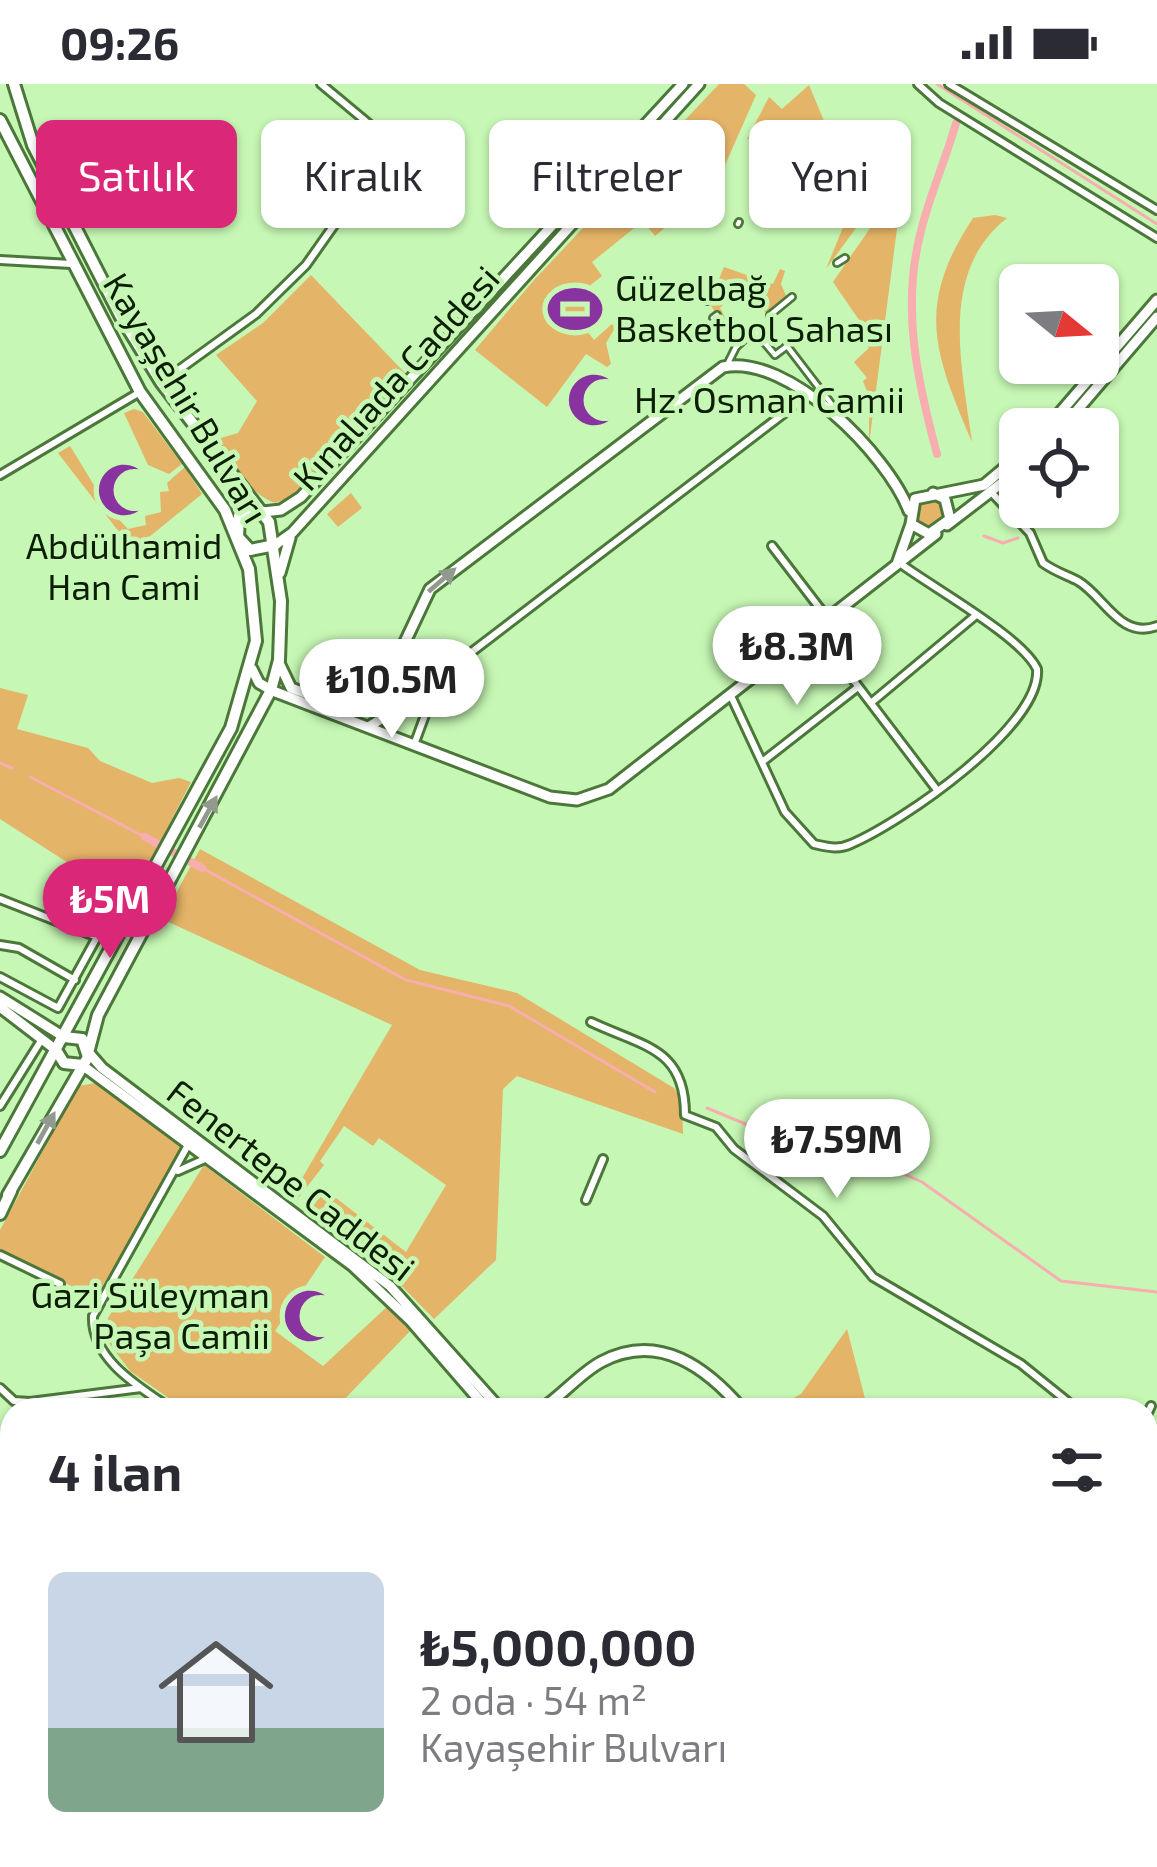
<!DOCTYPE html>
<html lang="tr">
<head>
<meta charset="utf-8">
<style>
	:root { --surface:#fff; --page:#f7f7f7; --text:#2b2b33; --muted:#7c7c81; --accent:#db2777 }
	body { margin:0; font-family:"Exo 2",sans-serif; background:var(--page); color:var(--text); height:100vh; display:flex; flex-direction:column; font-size:45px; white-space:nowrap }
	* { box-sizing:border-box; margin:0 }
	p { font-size:39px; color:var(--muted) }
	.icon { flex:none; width:66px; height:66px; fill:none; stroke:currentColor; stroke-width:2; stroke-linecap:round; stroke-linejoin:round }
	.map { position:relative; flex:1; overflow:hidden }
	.panel { position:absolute; left:0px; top:1314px; width:1158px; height:471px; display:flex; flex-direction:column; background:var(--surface); border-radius:36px 36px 0 0; box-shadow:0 3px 9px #0004 }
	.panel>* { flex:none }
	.banner { position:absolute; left:36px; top:36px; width:1086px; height:108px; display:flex; gap:24px }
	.needle { width:78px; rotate:108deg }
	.tools { position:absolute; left:999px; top:180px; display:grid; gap:24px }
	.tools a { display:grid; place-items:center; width:120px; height:120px; border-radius:18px; background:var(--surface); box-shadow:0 3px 9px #0004; font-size:60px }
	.price { position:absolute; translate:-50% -102px; padding:0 27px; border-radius:42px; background:#fff; color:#222; font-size:39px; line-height:78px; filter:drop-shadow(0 3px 6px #0008) }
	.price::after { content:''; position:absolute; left:50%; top:72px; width:36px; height:27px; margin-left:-18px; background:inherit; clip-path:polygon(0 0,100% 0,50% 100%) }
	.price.current { background:var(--accent); color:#fff }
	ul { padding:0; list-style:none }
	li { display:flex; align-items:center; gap:36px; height:300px; padding:0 48px }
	li span { display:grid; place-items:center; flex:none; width:336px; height:240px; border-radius:18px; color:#555 }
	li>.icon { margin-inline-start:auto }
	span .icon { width:144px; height:144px; fill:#fffc; stroke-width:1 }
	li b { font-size:51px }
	h2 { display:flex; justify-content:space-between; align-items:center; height:144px; padding:0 48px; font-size:51px }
	.tag { padding:0 42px; border-radius:18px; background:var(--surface); box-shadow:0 3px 9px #0004; font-size:42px; line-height:108px }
	.tag.current { background:var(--accent); color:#fff }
	.status { display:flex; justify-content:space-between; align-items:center; height:84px; padding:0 60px; background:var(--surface); direction:ltr }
	.status svg { height:33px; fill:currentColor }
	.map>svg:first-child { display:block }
	.green { fill:#e4b468 }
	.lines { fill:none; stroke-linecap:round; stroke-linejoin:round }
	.stream { stroke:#f8adaf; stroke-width:3 }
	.canal { stroke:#f8adaf; stroke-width:8 }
	.pedestrian-casing { stroke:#4b773a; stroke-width:10 }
	.minor-casing { stroke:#4b773a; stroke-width:12 }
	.tertiary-casing { stroke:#4b773a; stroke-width:15 }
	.secondary-casing { stroke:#4b773a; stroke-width:15 }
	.primary-casing { stroke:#4b773a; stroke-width:16 }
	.trunk-casing { stroke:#4b773a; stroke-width:16 }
	.pedestrian { stroke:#fff; stroke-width:4.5 }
	.minor { stroke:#fff; stroke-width:6 }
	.tertiary { stroke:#fff; stroke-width:9 }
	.secondary { stroke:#fff; stroke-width:9 }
	.primary { stroke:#fff; stroke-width:10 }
	.trunk { stroke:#fff; stroke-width:10 }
	.oneway { fill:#929a8f }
	.labels { text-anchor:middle; stroke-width:9; stroke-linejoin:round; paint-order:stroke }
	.poi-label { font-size:36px; fill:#0c1e06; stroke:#c6f7b4; text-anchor:start }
	.street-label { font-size:36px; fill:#0c1e06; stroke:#c6f7b4 }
</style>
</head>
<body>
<div class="status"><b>09:26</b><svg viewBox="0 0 49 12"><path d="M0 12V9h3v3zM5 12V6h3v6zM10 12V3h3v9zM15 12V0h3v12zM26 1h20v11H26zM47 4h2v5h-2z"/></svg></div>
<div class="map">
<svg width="1157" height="1783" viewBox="0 0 1157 1783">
	<rect width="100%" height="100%" fill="#c6f7b4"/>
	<!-- green -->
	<path class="green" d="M719 0H744L756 11 714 106 699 94 657 128 666 143 655 152 643 137 592 178 602 192 583 207 597 225 581 239 594 256 612 240 615 244 606 259 611 280 607 283 586 270 547 323 475 266 534 196Z
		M809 1 834 61 853 59 855 69 837 74 847 123 865 119 867 129 826 185 848 131 830 124 837 105 814 97 826 79 812 72 818 57 770 38 763 57 747 55 769 13 782 25Z
		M901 114 869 360V313L863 297 867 294 854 278 869 264 853 243 859 236 833 198 875 137 876 118Z
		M995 131 1007 134C938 188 962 283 972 358 934 268 915 222 973 134Z
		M724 183 773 200 780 185 785 187 781 200 787 214 767 230 741 201 720 224 726 235 722 238 709 219Z
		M311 191 406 290C387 311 295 427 272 418 247 407 230 377 214 356L238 349 257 317 216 271 263 239Z
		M134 325 143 328 182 380 169 390 148 381 124 329Z
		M70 362 108 424 128 445 146 441 145 432 161 428 160 408 169 407 167 399 185 383 202 410 133 466 58 369Z
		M351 409 362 424 338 443 327 430Z
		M916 430a15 15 0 1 1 30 0a15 15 0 1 1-30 0Z
		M0 604 28 611 17 645 88 664 100 677 152 699 179 694 191 698 129 818 0 735Z
		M200 765 420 886 517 909 674 1004 682 1016 683 1050 517 992 503 1005 496 1176 434 1235 390 1190 306 1124 323 1104 406 1168 446 1101 379 1054 373 1062 344 1042 320 1077 324 1081 296 1117 291 1113 392 941 162 835Z
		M96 999 185 1066 95 1214 0 1166V1146L78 1002Z
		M204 1081 325 1173 275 1247 323 1282 389 1221 412 1245 334 1326H186L130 1287 106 1255 108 1234Z
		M847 1245 868 1326H782L779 1322 801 1310Z
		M0 1470 12 1478V1579L0 1573Z
		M0 1624 12 1629V1773H204L211 1783H0Z
		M1146 1764 1157 1774V1783H958L951 1773H1146Z
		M246 1773H736L743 1783H253Z"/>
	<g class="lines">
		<!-- stream -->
		<path class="stream" d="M937 0 1157 140
			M984 452 1003 459 1018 454
			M0 679 12 684
			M30 693 145 753
			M202 784 406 896 509 922 655 1008
			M707 1024 803 1064 868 1074 922 1098 1061 1197 1157 1208"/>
		<!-- canal -->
		<path class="canal" d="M937 370C917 296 901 222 921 147 930 110 946 75 956 39
			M145 753 202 784
			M0 1609 12 1612
			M221 1773 226 1783"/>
		<defs>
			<path id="pedestrian" d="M738 140 739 138
				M837 179 845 174
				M707 217 711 205
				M770 231 792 213
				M713 234 717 231
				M726 283 736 263 754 246 775 271 787 262 836 326"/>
			<path id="minor" d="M918 0 939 19 1157 154
				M949 0 1157 126
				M0 176 71 180
				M162 298 256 230 306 181 392 59 321 0
				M0 391 140 308
				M991 408 1030 449 1043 479C1054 487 1066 491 1078 497 1104 512 1120 556 1157 542
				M772 462 828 535
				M816 547 937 706
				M397 575 443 591
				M731 612 785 728 814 760C828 763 838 766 851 760 901 739 1042 642 1037 585 1022 553 935 505 901 480
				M872 618 975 532
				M414 661 439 593 808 311
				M762 678 858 603
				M0 815 97 853 58 924 0 893
				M0 861 19 864 75 896
				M591 938C644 963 685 964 685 1031L716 1043 734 1065 823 1132 873 1193 1021 1280 1078 1326
				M0 1022 42 955
				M178 1087 207 1074
				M586 1116 603 1075
				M0 1171 60 1200
				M0 1304 14 1317 30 1318 141 1304
				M173 1326C141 1304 91 1276 93 1232L188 1061
				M1146 1333 1151 1322
				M1146 1360 1157 1365
				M1146 1406 1157 1412"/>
			<path id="tertiary" d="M1046 345 1157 216
				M1061 345 1157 233
				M933 409 945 415 950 435 929 450 911 440 915 415 984 401 1020 371
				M947 441 1020 385
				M897 480 911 440
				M279 579 291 604 340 622 374 620 382 627
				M252 585 259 599 273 607 550 713 577 716 609 705 936 450
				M370 642 381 635 397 575 430 505 723 283C788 269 888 371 909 427
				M0 913 64 953
				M0 923 56 966
				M540 1326C562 1312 579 1290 601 1278 659 1247 707 1284 743 1326"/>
			<path id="secondary" d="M263 428 281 426 301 413 683 0
				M275 461 292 449 699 0
				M280 489 290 454
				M89 969 102 984 390 1202 501 1326
				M82 981 353 1182 411 1237 488 1326
				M1146 1542 1157 1558
				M941 1773 947 1783"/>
			<path id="primary" d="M14 0 33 61 121 233 161 298 269 438 281 517 279 576 271 606 98 931 89 965
				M0 36 140 308 225 426 249 485 256 557 231 644 0 1067
				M263 428 239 432 238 453 250 466 275 461
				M56 966 64 979 82 981
				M8 1111 88 973 82 955 64 953"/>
			<path id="trunk" d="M0 1130 11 1107
				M0 1364 12 1375
				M0 1409 12 1416
				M0 1428 12 1435
				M0 1456 12 1465
				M753 1773 759 1783
				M773 1773 779 1783"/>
		</defs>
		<!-- pedestrian casing -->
		<use href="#pedestrian" class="pedestrian-casing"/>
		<!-- minor casing -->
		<use href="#minor" class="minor-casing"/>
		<!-- tertiary casing -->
		<use href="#tertiary" class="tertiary-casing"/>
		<!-- secondary casing -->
		<use href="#secondary" class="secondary-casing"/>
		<!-- primary casing -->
		<use href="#primary" class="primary-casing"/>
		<!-- trunk casing -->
		<use href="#trunk" class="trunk-casing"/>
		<!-- pedestrian -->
		<use href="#pedestrian" class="pedestrian"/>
		<!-- minor -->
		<use href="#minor" class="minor"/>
		<!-- tertiary -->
		<use href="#tertiary" class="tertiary"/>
		<!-- secondary -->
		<use href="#secondary" class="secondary"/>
		<!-- primary -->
		<use href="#primary" class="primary"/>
		<!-- trunk -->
		<use href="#trunk" class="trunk"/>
	</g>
	<!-- one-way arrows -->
	<defs><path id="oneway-solid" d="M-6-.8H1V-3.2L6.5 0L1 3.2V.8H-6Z" transform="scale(3)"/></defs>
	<g class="oneway">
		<use href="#oneway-solid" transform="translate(442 496) rotate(-41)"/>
		<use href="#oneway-solid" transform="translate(208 728) rotate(-61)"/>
		<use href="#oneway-solid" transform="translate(46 1044) rotate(-61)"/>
	</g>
	<!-- icons -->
	<defs>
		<symbol id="stadium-bare" viewBox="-9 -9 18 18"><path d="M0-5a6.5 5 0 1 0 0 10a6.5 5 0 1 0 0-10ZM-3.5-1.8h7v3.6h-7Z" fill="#8833a0" stroke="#c6f7b4" stroke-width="2.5" paint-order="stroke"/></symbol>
		<symbol id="mosque-bare" viewBox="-9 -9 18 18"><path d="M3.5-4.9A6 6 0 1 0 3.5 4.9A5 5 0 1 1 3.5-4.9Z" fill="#8833a0" stroke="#c6f7b4" stroke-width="2.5" paint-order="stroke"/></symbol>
	</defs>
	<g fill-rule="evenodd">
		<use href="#stadium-bare" x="537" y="187" width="76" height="76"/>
		<use href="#mosque-bare" x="556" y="278" width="76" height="76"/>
		<use href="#mosque-bare" x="86" y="368" width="76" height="76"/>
		<use href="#mosque-bare" x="272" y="1194" width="76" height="76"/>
	</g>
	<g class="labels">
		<!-- poi labels -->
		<g class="poi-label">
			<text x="615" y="217">Güzelbağ<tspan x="615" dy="41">Basketbol Sahası</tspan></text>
			<text x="634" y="329">Hz. Osman Camii</text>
			<text x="124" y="475" text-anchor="middle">Abdülhamid<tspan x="124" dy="41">Han Cami</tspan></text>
			<text x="270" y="1224" text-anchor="end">Gazi Süleyman<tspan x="270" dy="41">Paşa Camii</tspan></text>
		</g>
		<!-- street labels -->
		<g class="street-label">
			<text transform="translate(396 294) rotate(-48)" y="13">Kınalıada Caddesi</text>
			<text transform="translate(186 314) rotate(59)" y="13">Kayaşehir Bulvarı</text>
			<text transform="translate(291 1096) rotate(38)" y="13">Fenertepe Caddesi</text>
		</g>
	</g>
</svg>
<div class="tools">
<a><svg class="needle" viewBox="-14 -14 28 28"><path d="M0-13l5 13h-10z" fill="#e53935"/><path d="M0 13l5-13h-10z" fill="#7c7c81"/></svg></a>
<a><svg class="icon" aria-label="locate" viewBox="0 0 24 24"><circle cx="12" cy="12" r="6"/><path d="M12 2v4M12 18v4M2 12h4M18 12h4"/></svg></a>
</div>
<b class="price" style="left:797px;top:624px">₺8.3M</b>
<b class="price" style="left:392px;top:657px">₺10.5M</b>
<b class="price current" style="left:110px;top:877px">₺5M</b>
<b class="price" style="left:837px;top:1117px">₺7.59M</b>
<div class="banner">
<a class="tag current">Satılık</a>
<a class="tag">Kiralık</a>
<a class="tag">Filtreler</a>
<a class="tag">Yeni</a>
</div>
<section class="panel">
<h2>4 ilan<svg class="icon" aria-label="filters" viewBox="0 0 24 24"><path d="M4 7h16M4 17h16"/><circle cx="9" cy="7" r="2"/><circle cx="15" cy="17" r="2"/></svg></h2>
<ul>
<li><span style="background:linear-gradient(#c9d6e8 65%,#7fa58c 0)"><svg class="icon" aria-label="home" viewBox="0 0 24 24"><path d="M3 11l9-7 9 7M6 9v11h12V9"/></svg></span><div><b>₺5,000,000</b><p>2 oda · 54 m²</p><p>Kayaşehir Bulvarı</p></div></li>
</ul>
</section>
</div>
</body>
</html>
